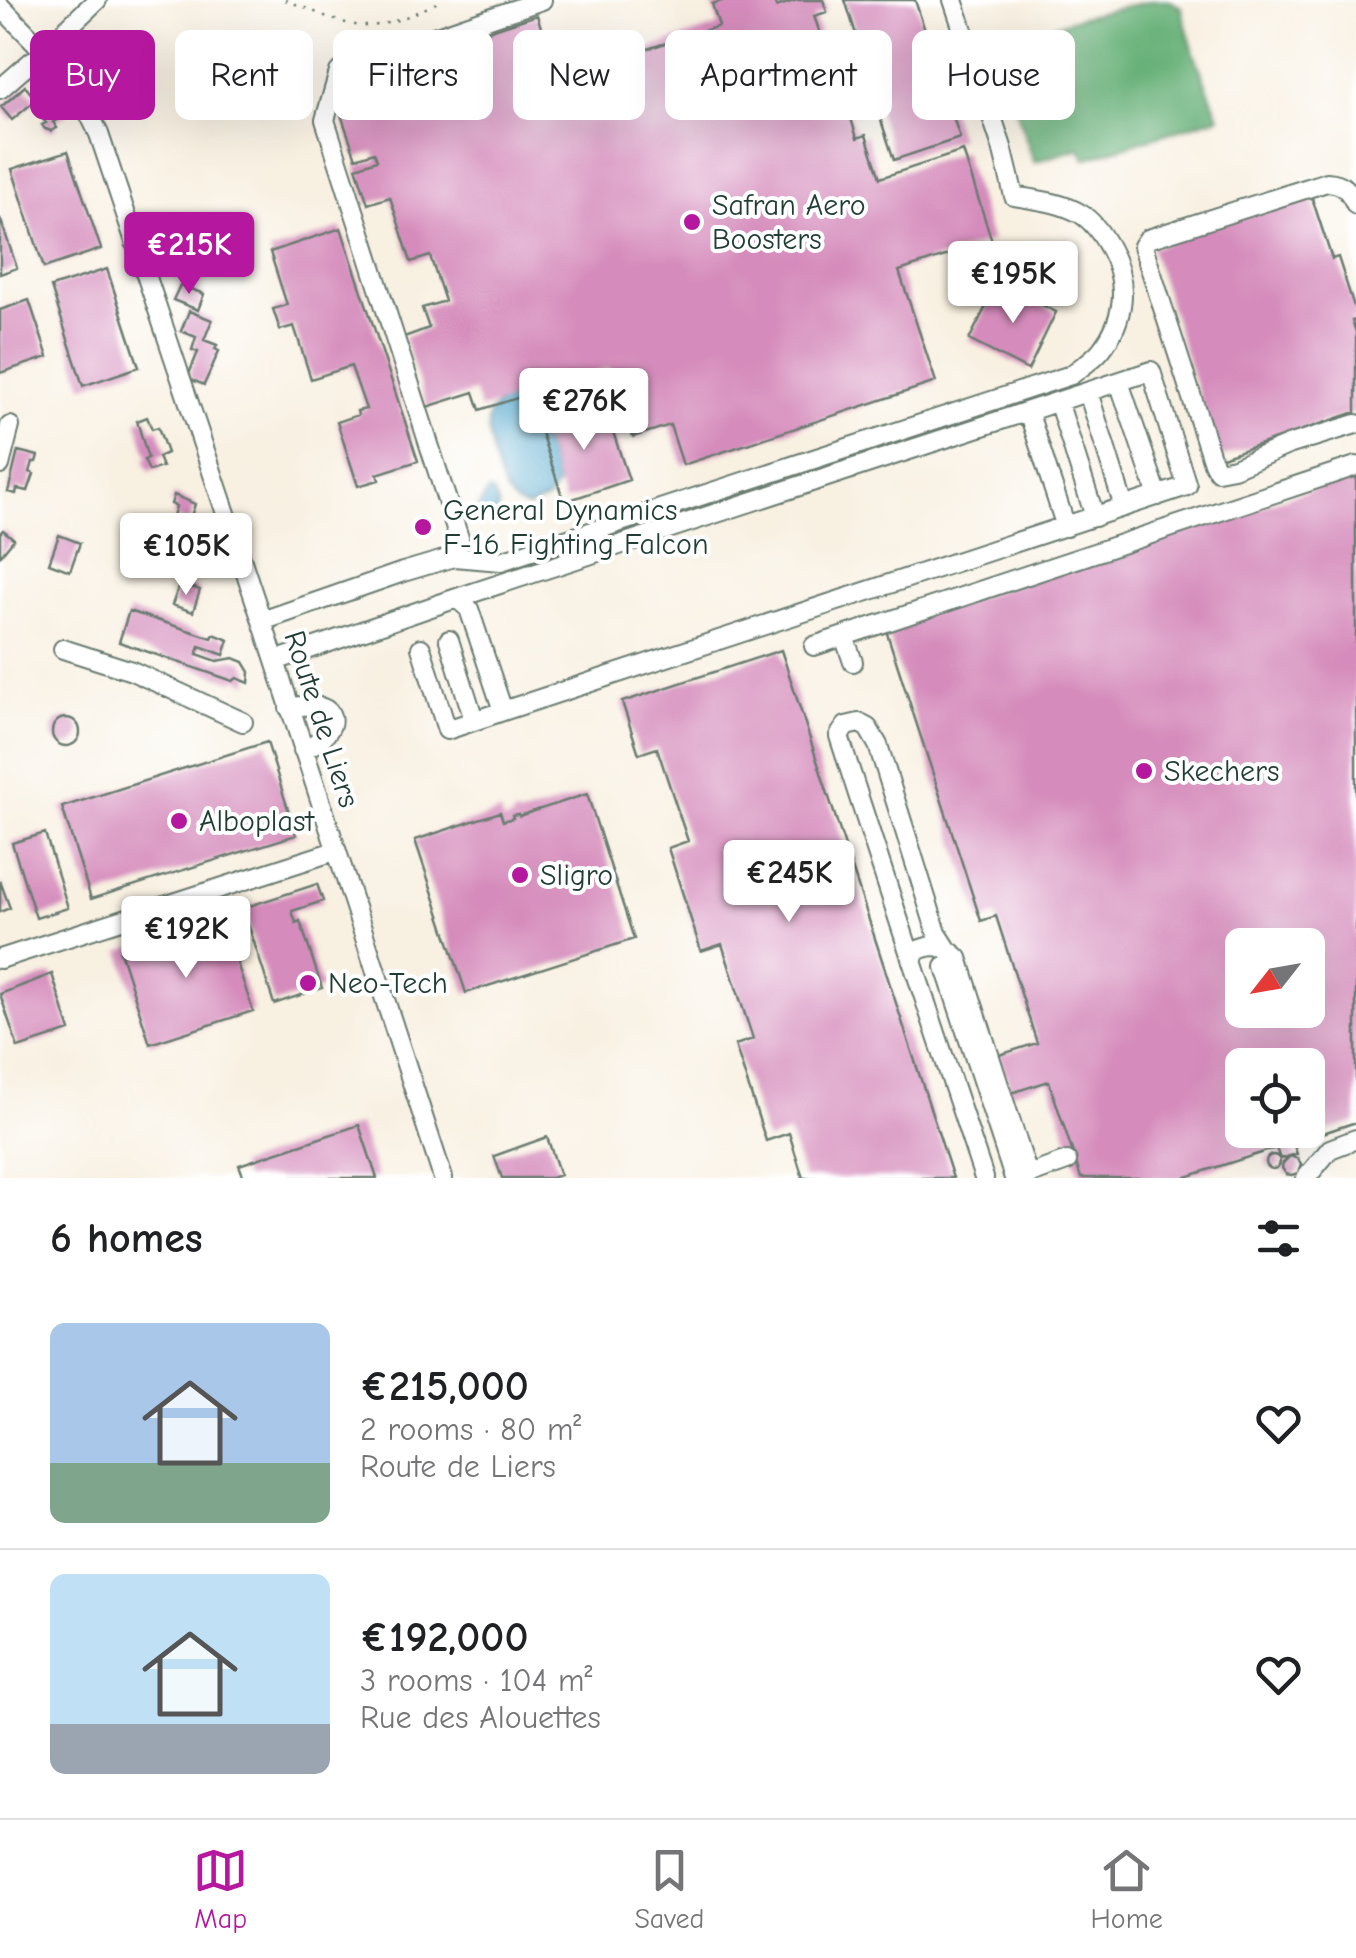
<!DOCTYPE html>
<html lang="en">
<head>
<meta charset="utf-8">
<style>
	:root { --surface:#fff; --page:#f2f2f2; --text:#202124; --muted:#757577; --line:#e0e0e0; --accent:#b5179e }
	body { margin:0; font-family:"Comic Neue",sans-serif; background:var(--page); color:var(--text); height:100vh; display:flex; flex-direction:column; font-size:38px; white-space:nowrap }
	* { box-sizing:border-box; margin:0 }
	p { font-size:32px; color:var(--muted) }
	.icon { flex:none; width:55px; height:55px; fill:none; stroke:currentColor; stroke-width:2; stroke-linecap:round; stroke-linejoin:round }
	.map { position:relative; height:1178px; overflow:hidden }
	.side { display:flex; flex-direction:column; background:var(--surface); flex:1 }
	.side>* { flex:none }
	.guide { position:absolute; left:30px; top:30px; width:1298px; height:90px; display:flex; gap:20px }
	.needle { width:65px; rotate:239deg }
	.controls { position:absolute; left:1225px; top:928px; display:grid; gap:20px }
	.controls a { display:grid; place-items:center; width:100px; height:100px; border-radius:15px; background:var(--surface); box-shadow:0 10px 40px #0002; font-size:50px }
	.price { position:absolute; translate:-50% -85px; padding:0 22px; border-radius:10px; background:#fff; color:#222; font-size:32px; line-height:65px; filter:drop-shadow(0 2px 5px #0008) }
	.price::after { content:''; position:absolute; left:50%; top:60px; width:30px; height:22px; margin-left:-15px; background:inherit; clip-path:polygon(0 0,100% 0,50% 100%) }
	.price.selected { background:var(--accent); color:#fff }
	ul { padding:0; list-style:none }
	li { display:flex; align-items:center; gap:30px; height:250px; padding:0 50px }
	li+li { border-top:2px solid var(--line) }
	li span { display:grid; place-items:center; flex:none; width:280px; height:200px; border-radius:15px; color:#555 }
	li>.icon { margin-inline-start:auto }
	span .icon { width:120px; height:120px; fill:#fffc; stroke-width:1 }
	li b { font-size:42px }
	h2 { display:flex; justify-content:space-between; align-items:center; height:120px; padding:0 50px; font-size:42px }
	.tag { padding:0 35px; border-radius:15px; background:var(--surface); box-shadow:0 10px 40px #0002; font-size:35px; line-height:90px }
	.tag.selected { background:var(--accent); color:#fff }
	.tabs { display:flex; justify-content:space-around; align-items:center; height:140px; border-top:2px solid var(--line); background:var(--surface); font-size:28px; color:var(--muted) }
	.tabs a { display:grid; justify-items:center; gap:5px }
	.tabs .selected { color:var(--accent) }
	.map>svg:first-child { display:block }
	.forest { fill:#68b078; stroke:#447656; stroke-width:2.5 }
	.water { fill:#4fa5cb; stroke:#377180; stroke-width:2.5 }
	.building { fill:#d58cbc; fill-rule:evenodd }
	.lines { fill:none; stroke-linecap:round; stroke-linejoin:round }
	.minor-casing { stroke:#6b7c71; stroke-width:22 }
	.path { stroke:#6b7c71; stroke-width:2.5; stroke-dasharray:2.5 8; stroke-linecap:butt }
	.minor { stroke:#fff; stroke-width:18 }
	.poi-dot { fill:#b5179e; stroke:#fff; stroke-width:4 }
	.labels { text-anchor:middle; stroke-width:8; stroke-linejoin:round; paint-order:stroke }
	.poi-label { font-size:30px; fill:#1f3d34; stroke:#fff; text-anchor:start }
	.street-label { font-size:30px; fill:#1f3d34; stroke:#fff }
</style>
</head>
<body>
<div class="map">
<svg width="1356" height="1178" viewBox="0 0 1356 1178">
	<rect width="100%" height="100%" fill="#fff"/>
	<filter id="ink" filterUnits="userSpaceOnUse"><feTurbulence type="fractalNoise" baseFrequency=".01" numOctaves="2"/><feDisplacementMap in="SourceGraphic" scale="20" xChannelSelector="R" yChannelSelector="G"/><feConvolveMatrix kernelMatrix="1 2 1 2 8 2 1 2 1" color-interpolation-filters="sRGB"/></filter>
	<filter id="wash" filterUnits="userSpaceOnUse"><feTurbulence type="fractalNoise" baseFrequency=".0048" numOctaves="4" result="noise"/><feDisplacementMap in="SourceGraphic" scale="40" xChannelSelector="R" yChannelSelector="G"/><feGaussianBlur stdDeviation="2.25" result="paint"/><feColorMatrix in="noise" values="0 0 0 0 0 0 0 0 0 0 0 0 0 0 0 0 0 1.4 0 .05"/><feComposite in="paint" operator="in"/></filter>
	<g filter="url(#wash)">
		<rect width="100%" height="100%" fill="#f8f0e1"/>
		<!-- forest -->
		<path class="forest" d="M1154 0H1170L1181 8 1194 53 1219 117 1085 159 1080 148 1034 162 996 49 1070 20Z"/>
		<!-- water -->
		<path class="water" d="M540 391 556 406 563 418 539 426 558 484 547 500 528 508C520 506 513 503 508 496 499 483 482 427 490 413 498 399 525 395 540 391Z
			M488 491H491C500 502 504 521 484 520L478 512 479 506Z"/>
		<g id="blocks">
			<!-- building -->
			<path class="building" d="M725 0H774L776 7 797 0H823L827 12 814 16 825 48 842 42 856 86 871 81 845 0H915L960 138 894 160 872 93 846 102 857 138 866 135 880 178 963 151 992 241 899 271 936 382 683 465 670 425 633 437 610 368 480 410 474 392 427 407 404 337 429 328 422 308 445 301 430 256 411 262 390 197 368 204 356 167 377 160 374 152 356 158 338 106 343 104 342 100 356 96 349 76 537 15 557 78 719 26 712 4Z
				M25 86 36 100 12 120 1 107Z
				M59 101 67 115 53 122 57 128 51 131 45 129 42 125 46 123 43 119 47 117 44 110Z
				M68 151 101 249 44 268 12 169Z
				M1311 195 1332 259 1338 257 1356 313V320L1352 321 1356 332V412L1219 458 1151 248 1174 240 1173 235Z
				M0 218 17 268 0 274Z
				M341 228 418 461 377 474 379 480 358 486 337 422 358 415 357 411 366 409 351 366 311 379 294 326 280 330 273 309 287 305 270 252Z
				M107 269 139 367 83 386 51 287Z
				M998 283 1056 312 1028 370 969 340Z
				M180 285 204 294 198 310 173 300Z
				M29 300 48 357 0 373V310Z
				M189 311 212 320 204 340 217 345 215 349 219 351 204 385 192 380 189 374 198 352 192 350 196 337 181 331Z
				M604 405 629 480 564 502 539 426Z
				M147 417 152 429 158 427 167 453 158 457 162 467 149 471 144 460 148 458 137 421Z
				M18 451 38 456 36 462H33L30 472 34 474 28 491 17 489 16 494 8 492Z
				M1356 475V1122L1293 1143 1297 1154 1290 1156 1298 1159 1301 1165 1298 1173 1292 1175 1286 1174 1282 1168 1283 1163 1289 1157 1280 1159 1276 1148 1183 1178H1081L1049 1081 1011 1093 999 1055 1037 1043 996 916 981 921 885 627ZM1242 945H1308V1010H1242ZM1242 1065H1308V1130H1242Z
				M174 495 195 504 189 523 173 516 176 506 171 504Z
				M3 530 14 539 0 556V533Z
				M185 533 203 541 199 554 216 560 211 572 194 565 195 561 177 554Z
				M59 535 80 543 70 571 49 563Z
				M180 583 200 590 193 612 172 605Z
				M129 611 212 638 214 634 229 640 224 655 200 646 197 654 217 661 234 658 244 662 250 672 249 683 237 678 233 681 119 642Z
				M781 650 953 1178H803L789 1133 766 1141 735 1045 753 1039 722 944 701 951 668 848 688 841 657 748 639 754 622 702Z
				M52 732a14 14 0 1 1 28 0a14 14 0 1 1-28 0Z
				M267 742 296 835 91 899 62 807Z
				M587 794 634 939 466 993 415 840 500 812 503 821 513 818 512 815 518 814 519 816Z
				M45 833 68 908 36 918 12 843Z
				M0 881 10 908 0 912Z
				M317 884 323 901 292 911 296 923 300 921 322 988 274 1004 243 908Z
				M222 918 253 1011 150 1044 120 951Z
				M52 974 70 1031 18 1048 0 994Z
				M359 1125 377 1178H244L239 1165Z
				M547 1137 560 1175 551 1178H502L494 1156Z
				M1266 1162a7 7 0 1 1 14 0a7 7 0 1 1-14 0Z"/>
		</g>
	</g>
	<g filter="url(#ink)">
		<use href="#blocks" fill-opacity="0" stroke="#6b7c71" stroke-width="2.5"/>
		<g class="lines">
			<defs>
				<path id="minor" d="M0 6 39 46
					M56 39 97 0
					M39 46C58 31 76 47 67 68L99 134 262 621 443 1178
					M36 63C42 71 46 74 57 75L74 91
					M0 89 32 61 36 63
					M1356 205C1349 190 1344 183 1327 182L1148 239 1143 246 1213 463 1218 471 1234 468 1288 445 1356 424
					M1119 382 1158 496
					M1088 392 1124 507
					M1058 401 1095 517
					M1028 411 1066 527
					M0 465 10 426
					M454 557 459 538 325 120 339 72 364 61 542 0
					M457 598 1151 371 1187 486 503 711
					M262 621 403 572 454 557 501 561 1071 375C1081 367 1093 360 1101 350 1125 320 1129 283 1110 249 1103 236 1094 222 1081 214 1061 202 1036 200 1014 196L1002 147 953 0
					M844 636 853 662
					M449 640 474 720
					M814 646 1356 466
					M63 649 132 671 243 722
					M275 661 457 598 469 609 503 711 447 730 421 648
					M289 708C340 696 346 730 303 750
					M0 959 335 851
					M912 961 839 736 846 726 859 723 868 728 878 745 937 933 946 947
					M945 967 1014 1178
					M984 1178 912 961 916 951C933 943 944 945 958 958L1028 1175 1067 1161
					M1306 1178 1330 1149 1356 1139"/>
			</defs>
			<!-- minor casing -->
			<use href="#minor" class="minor-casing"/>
			<!-- path -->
			<path class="path" d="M285 0C311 9 340 26 368 26 393 25 420 11 442 0"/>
			<!-- minor -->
			<use href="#minor" class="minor"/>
		</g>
	</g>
	<!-- markers -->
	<g class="poi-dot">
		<circle cx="692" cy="222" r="10"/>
		<circle cx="423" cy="527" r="10"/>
		<circle cx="1144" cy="771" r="10"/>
		<circle cx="179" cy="821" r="10"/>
		<circle cx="520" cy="875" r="10"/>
		<circle cx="308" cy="983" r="10"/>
	</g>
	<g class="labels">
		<!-- poi labels -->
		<g class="poi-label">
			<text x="712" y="215">Safran Aero<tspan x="712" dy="34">Boosters</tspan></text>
			<text x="443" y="520">General Dynamics<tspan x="443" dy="34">F-16 Fighting Falcon</tspan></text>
			<text x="1164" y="781">Skechers</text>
			<text x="199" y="831">Alboplast</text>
			<text x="540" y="885">Sligro</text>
			<text x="328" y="993">Neo-Tech</text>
		</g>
		<!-- street labels -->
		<g class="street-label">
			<text transform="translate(322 719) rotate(72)" y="10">Route de Liers</text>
		</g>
	</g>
</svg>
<div class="controls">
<a><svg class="needle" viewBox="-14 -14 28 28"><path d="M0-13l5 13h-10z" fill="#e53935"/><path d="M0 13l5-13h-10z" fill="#757577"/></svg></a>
<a><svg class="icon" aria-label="locate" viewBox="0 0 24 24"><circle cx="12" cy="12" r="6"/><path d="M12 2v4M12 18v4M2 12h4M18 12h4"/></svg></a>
</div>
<b class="price selected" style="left:189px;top:297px">€215K</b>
<b class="price" style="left:1013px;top:326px">€195K</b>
<b class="price" style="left:584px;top:453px">€276K</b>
<b class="price" style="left:186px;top:598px">€105K</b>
<b class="price" style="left:789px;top:925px">€245K</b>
<b class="price" style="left:186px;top:981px">€192K</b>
<div class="guide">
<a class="tag selected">Buy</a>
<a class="tag">Rent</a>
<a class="tag">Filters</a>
<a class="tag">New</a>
<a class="tag">Apartment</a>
<a class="tag">House</a>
</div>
</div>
<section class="side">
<h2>6 homes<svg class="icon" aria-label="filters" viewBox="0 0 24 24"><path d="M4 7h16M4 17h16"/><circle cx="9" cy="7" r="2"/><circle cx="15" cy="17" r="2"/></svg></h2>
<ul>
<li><span style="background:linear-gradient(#a9c7e8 70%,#7fa58c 0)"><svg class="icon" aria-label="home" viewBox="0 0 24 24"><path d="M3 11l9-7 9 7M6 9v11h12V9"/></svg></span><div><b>€215,000</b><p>2 rooms · 80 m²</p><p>Route de Liers</p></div><svg class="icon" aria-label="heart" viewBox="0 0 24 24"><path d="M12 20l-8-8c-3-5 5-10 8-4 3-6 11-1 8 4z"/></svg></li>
<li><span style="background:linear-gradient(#bfe0f5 75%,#9aa5b1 0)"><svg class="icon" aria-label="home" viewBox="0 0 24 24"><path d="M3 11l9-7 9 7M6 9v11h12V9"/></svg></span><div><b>€192,000</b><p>3 rooms · 104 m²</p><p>Rue des Alouettes</p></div><svg class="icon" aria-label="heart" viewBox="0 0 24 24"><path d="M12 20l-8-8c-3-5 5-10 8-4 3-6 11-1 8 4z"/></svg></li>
</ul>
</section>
<nav class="tabs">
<a class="selected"><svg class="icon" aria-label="map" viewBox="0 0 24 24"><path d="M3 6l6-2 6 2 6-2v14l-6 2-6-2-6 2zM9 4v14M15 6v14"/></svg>Map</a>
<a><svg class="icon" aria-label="saved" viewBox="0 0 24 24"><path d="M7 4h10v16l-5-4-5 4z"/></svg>Saved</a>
<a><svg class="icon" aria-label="home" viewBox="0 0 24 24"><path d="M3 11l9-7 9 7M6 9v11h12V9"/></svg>Home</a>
</nav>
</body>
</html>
